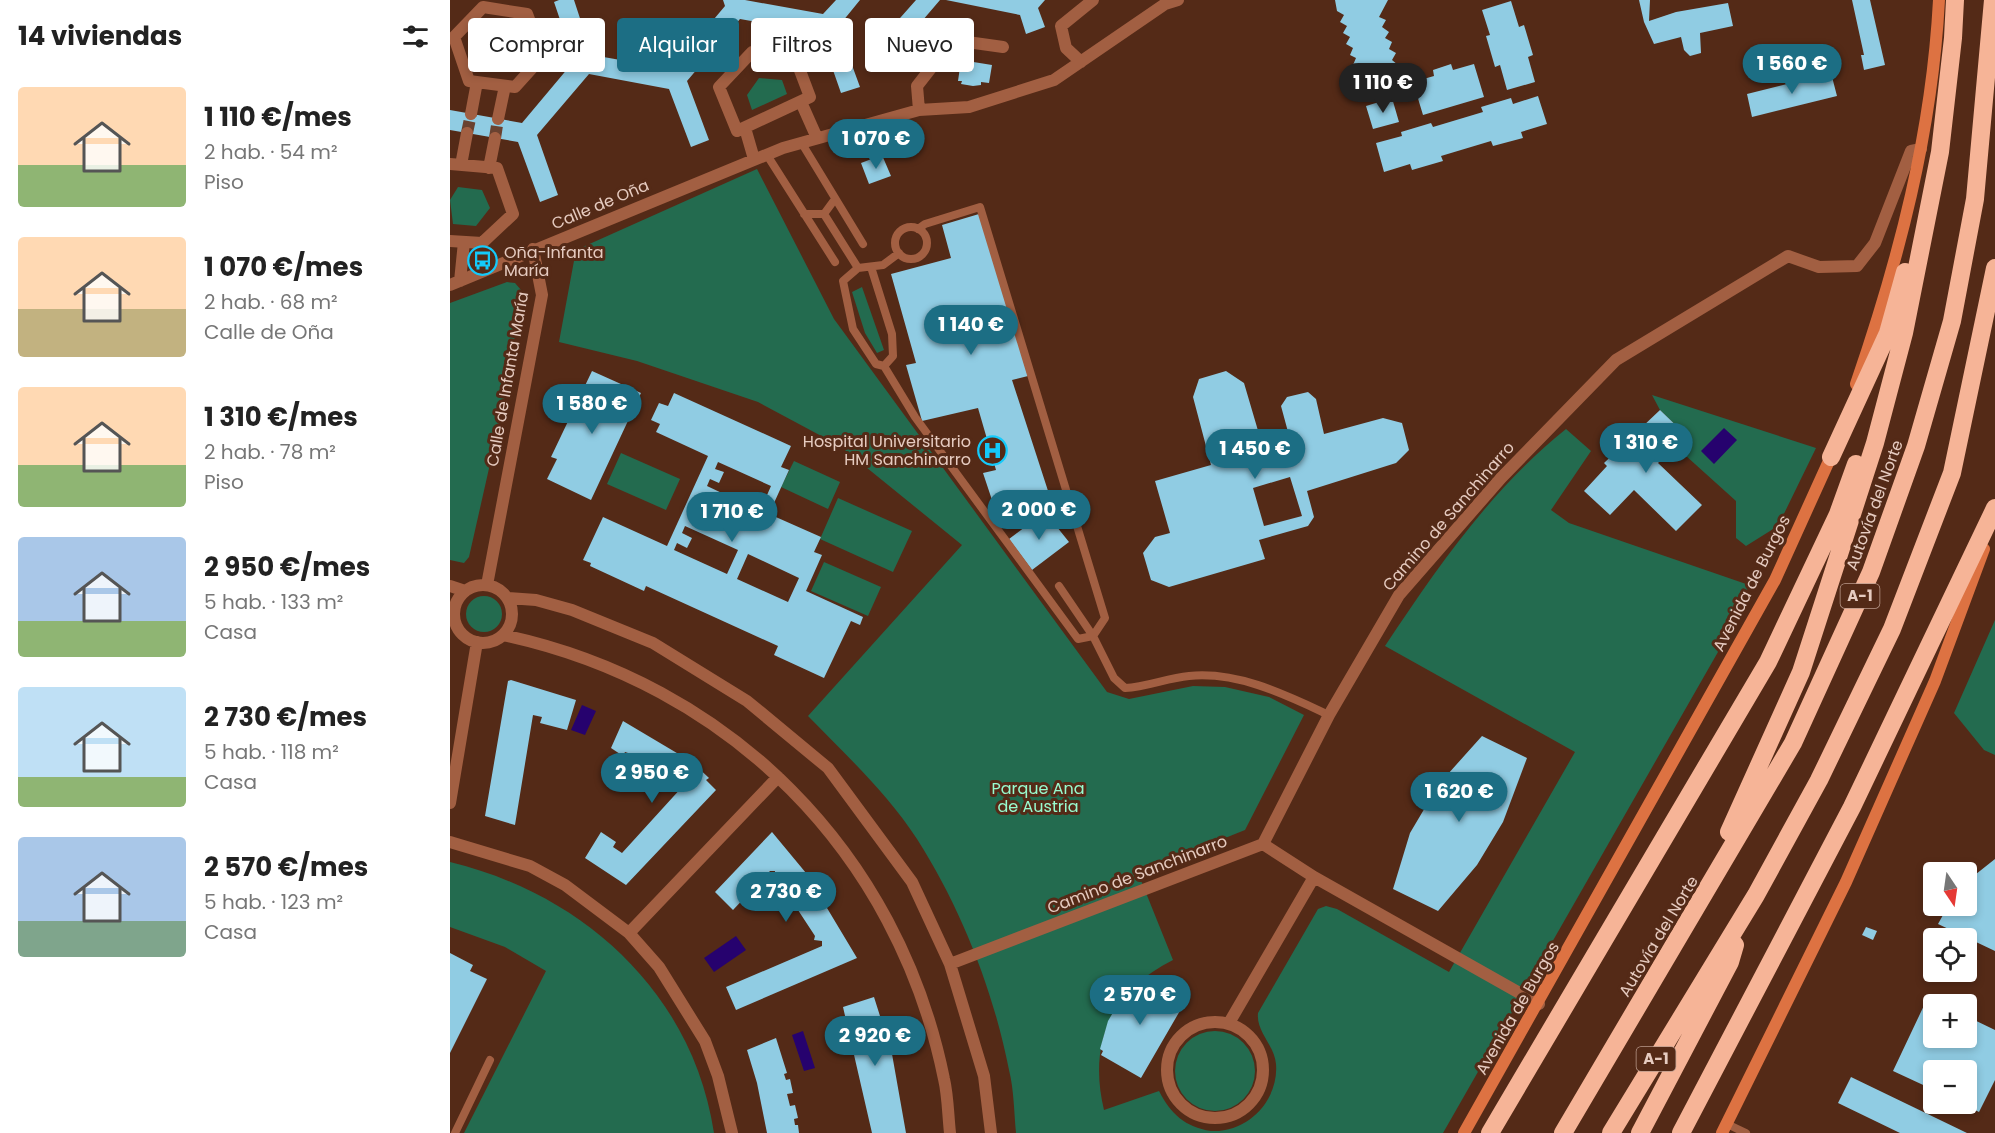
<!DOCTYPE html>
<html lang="es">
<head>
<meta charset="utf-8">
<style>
	:root { --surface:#fff; --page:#f6f6f6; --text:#222; --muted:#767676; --accent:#1c6e84 }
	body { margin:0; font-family:Poppins,sans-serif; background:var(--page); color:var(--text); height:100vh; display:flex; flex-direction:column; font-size:22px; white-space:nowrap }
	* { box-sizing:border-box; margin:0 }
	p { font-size:20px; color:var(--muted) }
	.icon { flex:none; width:33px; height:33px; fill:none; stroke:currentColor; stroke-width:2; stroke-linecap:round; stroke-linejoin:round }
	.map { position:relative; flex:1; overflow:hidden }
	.side { display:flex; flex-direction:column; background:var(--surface); width:450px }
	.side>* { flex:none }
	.top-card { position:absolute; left:18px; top:18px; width:570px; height:54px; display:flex; gap:12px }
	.needle { width:39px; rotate:167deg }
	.controls { position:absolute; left:1473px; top:862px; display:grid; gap:12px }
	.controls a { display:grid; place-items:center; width:54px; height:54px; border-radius:6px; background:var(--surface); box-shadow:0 3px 9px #0003; font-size:30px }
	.price { position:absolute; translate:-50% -51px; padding:0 14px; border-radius:21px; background:var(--accent); color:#fff; font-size:20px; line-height:39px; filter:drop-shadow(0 2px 3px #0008) }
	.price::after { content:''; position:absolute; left:50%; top:36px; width:18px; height:14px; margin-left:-9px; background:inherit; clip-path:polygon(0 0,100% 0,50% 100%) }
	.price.active { background:#222; color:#fff }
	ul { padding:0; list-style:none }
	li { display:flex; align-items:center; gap:18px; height:150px; padding:0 18px }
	li span { display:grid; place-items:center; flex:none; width:168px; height:120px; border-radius:6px; color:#555 }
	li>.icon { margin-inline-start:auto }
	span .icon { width:72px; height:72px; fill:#fffc; stroke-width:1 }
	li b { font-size:26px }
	h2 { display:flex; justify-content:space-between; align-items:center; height:72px; padding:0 18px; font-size:26px }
	.chip { padding:0 21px; border-radius:6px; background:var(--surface); box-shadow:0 3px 9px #0003; font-size:21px; line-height:54px }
	.chip.active { background:var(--accent); color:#fff }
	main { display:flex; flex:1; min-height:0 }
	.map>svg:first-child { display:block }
	.green { fill:#236b4f }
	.water { fill:#26026e }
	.building { fill:#90cce3; fill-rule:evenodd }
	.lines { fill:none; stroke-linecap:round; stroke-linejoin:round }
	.street-tunnel { stroke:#6a4230; stroke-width:12; stroke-dasharray:12 6; stroke-linecap:butt }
	.lane { stroke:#a25f42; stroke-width:8 }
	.street { stroke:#a25f42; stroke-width:12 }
	.secondary { stroke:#dd7242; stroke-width:12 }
	.highway { stroke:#f6b497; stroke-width:18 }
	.labels { text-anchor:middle; stroke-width:6; stroke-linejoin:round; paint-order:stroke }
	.shield { fill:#542a17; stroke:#ba9b8d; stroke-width:1.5 }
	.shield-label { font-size:15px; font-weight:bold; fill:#e6cbc0 }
	.street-label { font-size:16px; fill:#e6cbc0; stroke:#542a17 }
	.poi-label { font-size:16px; fill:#e6cbc0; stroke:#542a17; text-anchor:start }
	.park-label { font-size:16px; fill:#98fbcf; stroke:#542a17 }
</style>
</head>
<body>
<main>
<section class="side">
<h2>14 viviendas<svg class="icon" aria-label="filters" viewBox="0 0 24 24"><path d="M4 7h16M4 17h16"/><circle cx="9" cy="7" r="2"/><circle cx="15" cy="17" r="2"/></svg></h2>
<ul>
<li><span style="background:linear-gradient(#ffd9b3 65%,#8fb573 0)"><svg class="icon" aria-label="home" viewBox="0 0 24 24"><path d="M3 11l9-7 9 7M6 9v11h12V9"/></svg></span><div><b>1 110 €/mes</b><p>2 hab. · 54 m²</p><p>Piso</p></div></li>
<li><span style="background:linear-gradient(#ffd9b3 60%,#c2b280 0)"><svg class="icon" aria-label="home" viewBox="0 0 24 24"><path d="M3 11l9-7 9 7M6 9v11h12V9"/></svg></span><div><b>1 070 €/mes</b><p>2 hab. · 68 m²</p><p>Calle de Oña</p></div></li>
<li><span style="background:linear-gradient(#ffd9b3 65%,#8fb573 0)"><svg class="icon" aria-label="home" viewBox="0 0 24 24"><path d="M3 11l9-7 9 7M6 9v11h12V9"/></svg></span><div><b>1 310 €/mes</b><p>2 hab. · 78 m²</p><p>Piso</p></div></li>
<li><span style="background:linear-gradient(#a9c7e8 70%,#8fb573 0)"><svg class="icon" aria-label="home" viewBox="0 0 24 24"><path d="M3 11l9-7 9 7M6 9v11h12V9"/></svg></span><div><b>2 950 €/mes</b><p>5 hab. · 133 m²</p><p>Casa</p></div></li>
<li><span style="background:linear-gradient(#bfe0f5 75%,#8fb573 0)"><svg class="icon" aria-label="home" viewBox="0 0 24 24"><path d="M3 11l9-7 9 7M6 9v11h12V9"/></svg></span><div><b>2 730 €/mes</b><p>5 hab. · 118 m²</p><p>Casa</p></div></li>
<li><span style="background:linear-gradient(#a9c7e8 70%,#7fa58c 0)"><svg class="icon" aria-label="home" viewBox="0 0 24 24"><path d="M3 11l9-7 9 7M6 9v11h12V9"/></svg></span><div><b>2 570 €/mes</b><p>5 hab. · 123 m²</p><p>Casa</p></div></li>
</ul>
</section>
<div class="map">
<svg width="1545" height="1133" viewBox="0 0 1545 1133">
	<rect width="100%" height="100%" fill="#542a17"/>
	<!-- green -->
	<path class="green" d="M38 29 62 32 70 50 56 68 33 66 27 46Z
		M309 78 332 80 337 94 302 110 297 95Z
		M307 169 384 319 657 692 679 699 743 686 775 687 819 697 854 715 795 830 688 873 723 960C661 991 638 1043 654 1110L709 1091C721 1114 735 1127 761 1131 799 1133 829 1099 826 1064 824 1044 806 1032 808 1013L868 909 876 906 887 909 999 972 1125 752 935 646C987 568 1041 489 1116 429L1141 451 1101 510 1119 523 1299 585 1288 617 993 1133H566C564 1112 564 1090 559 1070 543 989 511 908 467 839 437 793 395 754 358 716L512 545 390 446 308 402 187 361 109 342 126 250Z
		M8 187 32 190 40 208 26 226 3 224 0 200Z
		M57 282 65 283 71 290V299L54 402 19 557 14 563 0 560V303Z
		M412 287 434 350 427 353 415 333 402 292Z
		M1202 395 1366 448 1328 526 1296 546 1286 538V501L1225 446 1236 435 1210 410Z
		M171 453 230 479 216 510 157 484Z
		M344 461 390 482 378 509 331 487Z
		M388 498 462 531 443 572 370 539Z
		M374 562 431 587 418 616 361 591Z
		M16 614a18 18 0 1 1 36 0a18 18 0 1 1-36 0Z
		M1545 620V755L1534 750 1504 713Z
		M0 862C133 894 243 993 264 1133H14L96 971 55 947 0 927Z
		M725 1071a40 40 0 1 1 80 0a40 40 0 1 1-80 0Z"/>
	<!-- water -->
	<path class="water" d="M1274 428 1287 440 1264 464 1251 451Z
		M132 705 146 711 135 735 121 730Z
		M286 936 296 950 264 972 254 958Z
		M353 1031 365 1068 354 1071 342 1035Z"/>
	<!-- building -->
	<path class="building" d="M109 0H124L142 55 222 69 275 6 273 0H295L373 14 386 0H410L388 27 410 87 391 93 370 33 290 19 237 81 259 140 241 147 219 89 139 74 87 135 108 195 90 202 68 142 0 130V110L72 123 124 61 104 2Z
		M466 0H490L449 48 435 35Z
		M496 0H595L588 8 595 27 576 34 570 15Z
		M885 0H938L929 17 936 20 932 27 939 32 935 38 942 42 939 49 946 53 942 60 948 65 934 90 918 95 909 89 912 79 905 75 909 69 903 65 906 58 900 55 903 48 896 44 900 37 893 33 897 26 890 22 894 15 887 11Z
		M1189 0H1200L1199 21 1226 12 1278 3 1283 26 1250 33 1251 53 1240 56 1234 50 1231 37 1204 44 1194 22Z
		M1402 0H1420L1435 65 1414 70 1411 55H1414Z
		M1061 1 1069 27 1074 25 1083 55 1078 57 1085 82 1057 90 1050 65 1045 67 1036 36 1040 35 1032 10Z
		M511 60 542 65 539 83 531 82V85L523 86 511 84 512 81H508Z
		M1001 64 1003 70 1024 64 1034 97 973 115 963 82 984 76 983 70Z
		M1381 73 1387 96 1302 117 1297 94Z
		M1088 96 1097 124 1071 132 1073 138 1043 146 1041 141 991 156 993 161 962 170 960 164 934 172 926 143 952 136 951 132 981 123 983 127 1033 112 1031 107 1061 98 1063 104Z
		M942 98 949 122 923 129 916 106Z
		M432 155 441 176 419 184 411 163Z
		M529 214 578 376 562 380 600 497 546 512 533 473 546 470 528 408 472 421 456 365 466 363 441 274 501 258 492 225Z
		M142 371 191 393 141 500 97 479 107 459 101 457Z
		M776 371 794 383 814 451 841 443 831 406 837 397 858 392 866 399 874 434 933 418 952 423 959 450 946 463 857 491 864 517 858 526 809 540 815 559 719 587 701 580 693 553 705 537 720 533 705 481 761 465 743 397 749 379ZM840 477 852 516 814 526 803 488Z
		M224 393 341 446 331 467 339 470 319 514 371 537 364 552 372 555 356 591 413 617 410 625 401 621 374 678 324 655 328 646 196 586 194 591 140 566 141 563 133 560 153 517 217 546 258 456 206 432 210 424 201 420 209 403 218 406ZM268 462 321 486 310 511 257 486 260 479 269 483 274 472 265 469ZM235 526 288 550 277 574 224 550 227 543 237 548 242 538 232 533ZM298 554 349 578 338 602 287 579Z
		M1210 410 1236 435 1208 463 1252 505 1226 531 1184 490 1160 515 1134 491 1157 466 1154 463Z
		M595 512 619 542 582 570 559 539Z
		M61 680 126 700 117 730 90 723 92 717 83 715 65 825 35 816 58 681Z
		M173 721 242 762 259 778 256 780 266 790 176 885 135 858 151 832 166 842 163 847 172 853 233 786 226 780 228 777 224 775 217 783 176 757 178 753 175 752 173 756 161 748Z
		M1032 736 1077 758 1053 822 1027 865 988 911 943 889 960 833 989 784Z
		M322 832 356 873 407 958 286 1010 276 987 372 946V941L364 940 365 936 329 881 324 880 325 871H320L283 910 265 892Z
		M1545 859V951L1488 924 1498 906H1516V882Z
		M1416 927 1427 931 1423 940 1412 935Z
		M0 953 23 965 20 971 37 979 0 1053Z
		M694 979 735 1002 691 1078 651 1055 653 1051 650 1049 658 1021 671 999 688 981 691 983Z
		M424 997 442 1054 456 1133H422L393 1007Z
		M1478 997 1493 1005H1484V1038H1516V1016L1545 1030V1080L1529 1112 1513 1104H1516V1071H1484V1090L1443 1071Z
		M326 1038 337 1073 334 1074 336 1080 340 1079 343 1093 337 1094 340 1106 345 1105 348 1118 344 1119 345 1125H348L349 1133H317L307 1083 297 1050Z
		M1401 1077 1517 1133H1450L1388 1103Z"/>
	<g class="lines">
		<!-- street-tunnel -->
		<path class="street-tunnel" d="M17 133 21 114
			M45 138 48 119"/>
		<!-- lane -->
		<path class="lane" d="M351 142 413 244
			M317 155 385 262
			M354 214H374L385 199
			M374 214 408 268
			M445 243a16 16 0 1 1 32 0a16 16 0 1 1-32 0Z
			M449 253 433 265 408 268 393 281 403 329 426 364 434 366 465 417 628 639 643 636 655 618 530 207 475 224 468 229
			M421 267 442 334 443 356 434 366
			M609 586 643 636 664 678 675 688C697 687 717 678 739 676 788 671 836 695 879 715
			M1277 1124 1296 1133
			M5 1133 40 1060"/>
		<!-- street -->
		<path class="street" d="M33 7 77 14 93 56 65 87 19 81 4 37Z
			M302 52 346 60 360 97 287 131 269 87Z
			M631 62 616 48 611 26 643 0
			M351 102 367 138
			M469 110 467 86 503 40 553 47
			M21 114 27 82
			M48 119 55 86
			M295 128 304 159
			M0 164 47 168 63 214 32 243 0 241
			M11 165 17 133
			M39 168 45 138
			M10 281 14 242
			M0 285 333 148 469 110 519 107 604 80 715 4 728 0
			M4 614a29 29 0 1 1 58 0a29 29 0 1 1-58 0Z
			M37 585 92 295 83 249
			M0 586 15 591
			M58 598 86 600 122 610 203 643 297 701 378 768 462 882 500 964 534 1076 541 1133
			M53 635C279 683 448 852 494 1079 498 1096 498 1115 500 1133
			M0 803 27 642
			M0 842 80 866 115 885 179 933 209 967 255 1041 268 1076 282 1133
			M813 844 864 877 1089 1004
			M179 933 328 777
			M500 964 813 844 879 715 949 595 1051 478 1166 360 1338 256 1369 267 1407 266 1425 243 1461 151 1471 149
			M717 1070a48 48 0 1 1 96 0a48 48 0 1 1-96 0Z
			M779 1023 864 877"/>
		<!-- secondary -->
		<path class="secondary" d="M1406 384C1449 259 1482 133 1489 0
			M1014 1133 1325 580 1383 452
			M1272 1133 1396 882 1485 681 1534 549"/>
		<!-- highway -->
		<path class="highway" d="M1381 457 1438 333 1455 272
			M1279 832 1351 672 1425 443 1454 333 1490 152 1503 38 1505 0
			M1040 1133 1318 662 1388 514 1406 464
			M1113 1133 1343 743 1421 572 1466 446 1502 321 1525 199 1543 0
			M1161 1133 1306 895 1369 780 1442 629 1502 473 1545 268
			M1190 1133 1280 962 1285 945
			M1231 1133 1402 807 1545 508"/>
	</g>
	<!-- icons -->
	<defs>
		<symbol id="bus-ring" viewBox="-11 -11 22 22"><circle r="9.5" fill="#542a17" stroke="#14cafb" stroke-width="1.5"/><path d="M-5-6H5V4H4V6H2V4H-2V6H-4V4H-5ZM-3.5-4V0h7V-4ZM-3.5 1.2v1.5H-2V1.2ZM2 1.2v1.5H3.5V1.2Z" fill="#14cafb"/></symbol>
		<symbol id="hospital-ring" viewBox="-11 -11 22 22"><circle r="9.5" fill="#542a17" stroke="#14cafb" stroke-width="1.5"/><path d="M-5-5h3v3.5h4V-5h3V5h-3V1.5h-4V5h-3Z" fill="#14cafb"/></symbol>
	</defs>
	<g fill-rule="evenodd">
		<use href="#bus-ring" x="16" y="244" width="33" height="33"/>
		<use href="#hospital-ring" x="526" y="434" width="33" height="33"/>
	</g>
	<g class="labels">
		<!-- shield labels -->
		<g class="shield">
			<rect x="1390.5" y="584" width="39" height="24" rx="4.5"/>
			<rect x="1186.5" y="1047" width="39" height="24" rx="4.5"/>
		</g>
		<g class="shield-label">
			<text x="1410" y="601">A-1</text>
			<text x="1206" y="1064">A-1</text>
		</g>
		<!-- street labels -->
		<g class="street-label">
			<text transform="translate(150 204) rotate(-23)" y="6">Calle de Oña</text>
			<text transform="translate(57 379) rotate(-80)" y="6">Calle de Infanta María</text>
			<text transform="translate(1424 505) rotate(-70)" y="6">Autovía del Norte</text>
			<text transform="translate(998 516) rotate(-49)" y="6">Camino de Sanchinarro</text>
			<text transform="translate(1301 583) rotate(-63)" y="6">Avenida de Burgos</text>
			<text transform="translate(687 874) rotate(-21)" y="6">Camino de Sanchinarro</text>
			<text transform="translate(1208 936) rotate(-59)" y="6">Autovía del Norte</text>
			<text transform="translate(1067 1008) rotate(-60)" y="6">Avenida de Burgos</text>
		</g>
		<!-- poi labels -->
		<g class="poi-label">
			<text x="54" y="258">Oña-Infanta<tspan x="54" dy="18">María</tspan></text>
			<text x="521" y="447" text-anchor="end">Hospital Universitario<tspan x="521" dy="18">HM Sanchinarro</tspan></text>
		</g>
		<!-- park labels -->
		<g class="park-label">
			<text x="588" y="794">Parque Ana<tspan x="588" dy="18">de Austria</tspan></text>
		</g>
	</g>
</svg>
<div class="controls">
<a><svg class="needle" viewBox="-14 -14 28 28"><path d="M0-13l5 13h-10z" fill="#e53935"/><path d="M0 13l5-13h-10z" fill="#767676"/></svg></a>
<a><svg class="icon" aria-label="locate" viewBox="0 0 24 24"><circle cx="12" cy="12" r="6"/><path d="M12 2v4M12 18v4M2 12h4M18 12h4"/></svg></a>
<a>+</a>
<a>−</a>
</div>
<b class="price" style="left:1342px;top:95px">1 560 €</b>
<b class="price active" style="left:933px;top:114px">1 110 €</b>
<b class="price" style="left:426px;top:170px">1 070 €</b>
<b class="price" style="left:521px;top:356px">1 140 €</b>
<b class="price" style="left:142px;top:435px">1 580 €</b>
<b class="price" style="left:1196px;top:474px">1 310 €</b>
<b class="price" style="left:805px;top:480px">1 450 €</b>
<b class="price" style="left:589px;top:541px">2 000 €</b>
<b class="price" style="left:282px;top:543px">1 710 €</b>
<b class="price" style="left:202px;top:804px">2 950 €</b>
<b class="price" style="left:1009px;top:823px">1 620 €</b>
<b class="price" style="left:336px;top:923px">2 730 €</b>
<b class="price" style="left:690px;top:1026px">2 570 €</b>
<b class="price" style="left:425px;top:1067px">2 920 €</b>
<div class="top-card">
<a class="chip">Comprar</a>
<a class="chip active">Alquilar</a>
<a class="chip">Filtros</a>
<a class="chip">Nuevo</a>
</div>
</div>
</main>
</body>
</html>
